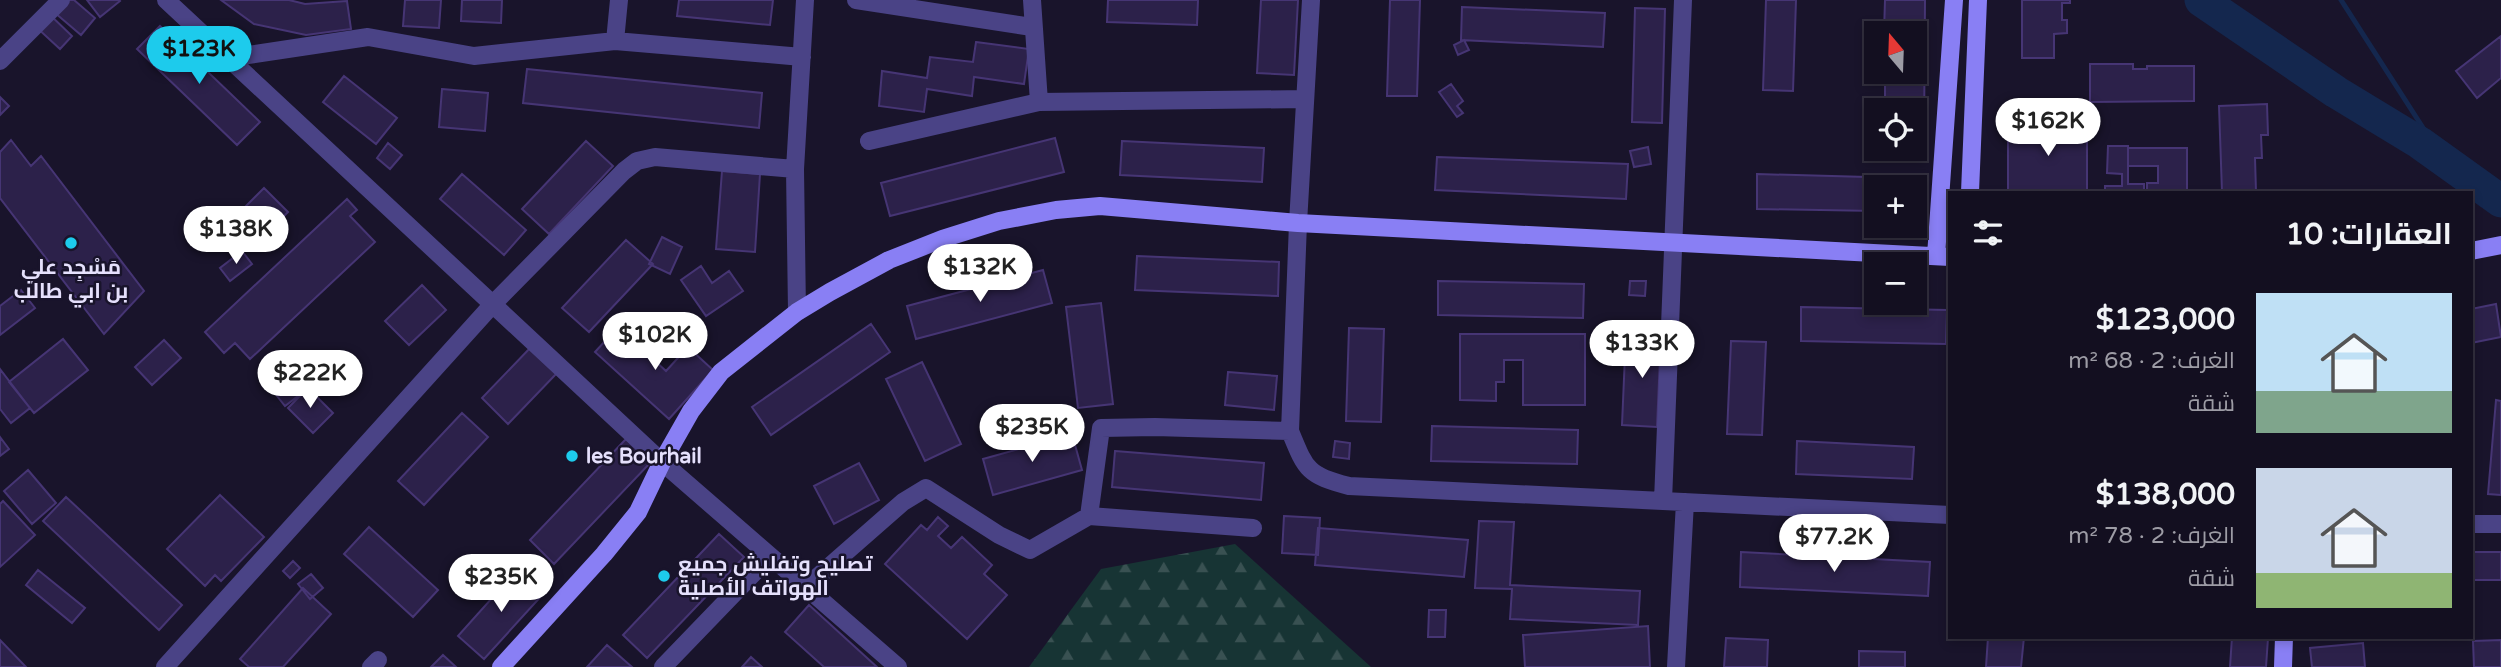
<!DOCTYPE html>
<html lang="ar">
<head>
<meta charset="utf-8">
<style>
	:root { --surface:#130f20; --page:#1c1829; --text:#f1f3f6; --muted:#9d9ca5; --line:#322f3e; --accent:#1dcbec }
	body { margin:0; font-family:"Varela Round",Cairo,sans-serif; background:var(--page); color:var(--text); direction:rtl; height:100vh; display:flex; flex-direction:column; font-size:26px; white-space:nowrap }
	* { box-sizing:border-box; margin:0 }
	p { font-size:23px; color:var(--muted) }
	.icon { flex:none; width:38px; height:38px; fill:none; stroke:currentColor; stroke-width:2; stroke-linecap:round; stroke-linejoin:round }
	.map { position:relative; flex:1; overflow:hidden; direction:ltr }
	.panel { position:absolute; left:1948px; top:191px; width:525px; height:448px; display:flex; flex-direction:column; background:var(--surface); border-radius:0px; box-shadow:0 4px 10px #0003,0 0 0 2px var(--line); direction:rtl }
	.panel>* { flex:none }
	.needle { width:46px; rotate:341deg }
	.tools { position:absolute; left:1864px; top:21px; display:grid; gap:14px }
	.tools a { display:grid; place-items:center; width:63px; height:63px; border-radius:0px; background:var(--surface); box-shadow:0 4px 10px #0003,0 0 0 2px var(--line); font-size:35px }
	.price { position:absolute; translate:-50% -60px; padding:0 16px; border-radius:24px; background:#fff; color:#222; font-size:23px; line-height:46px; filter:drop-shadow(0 2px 4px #0008) }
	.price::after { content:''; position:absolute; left:50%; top:42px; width:21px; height:16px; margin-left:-10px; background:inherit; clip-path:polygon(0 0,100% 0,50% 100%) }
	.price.current { background:var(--accent); color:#111 }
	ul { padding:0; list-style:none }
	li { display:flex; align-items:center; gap:21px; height:175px; padding:0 21px }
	li span { display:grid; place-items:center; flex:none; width:196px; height:140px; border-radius:0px; color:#555 }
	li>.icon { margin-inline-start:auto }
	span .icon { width:84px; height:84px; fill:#fffc; stroke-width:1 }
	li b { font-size:30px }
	h2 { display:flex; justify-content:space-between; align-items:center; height:84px; padding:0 21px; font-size:30px }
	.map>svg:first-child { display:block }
	.forest { fill:url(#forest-firs) }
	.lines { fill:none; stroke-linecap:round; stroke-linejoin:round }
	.stream { stroke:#14274e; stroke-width:5 }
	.river { stroke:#14274e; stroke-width:33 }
	.building { fill:#2c214a; stroke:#463574; stroke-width:2 }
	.street { stroke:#4a4386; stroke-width:18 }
	.secondary { stroke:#897ff4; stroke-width:18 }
	.poi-dot { fill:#1dcbec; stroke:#19142b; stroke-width:2.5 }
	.labels { text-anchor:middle; stroke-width:5; stroke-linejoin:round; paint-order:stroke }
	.poi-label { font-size:21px; font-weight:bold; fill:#e5e0fc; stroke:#19142b; text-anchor:start }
</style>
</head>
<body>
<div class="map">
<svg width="2501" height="667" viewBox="0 0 2501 667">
	<defs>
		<pattern id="forest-firs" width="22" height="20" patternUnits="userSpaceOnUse" patternTransform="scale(1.75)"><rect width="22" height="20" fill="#173434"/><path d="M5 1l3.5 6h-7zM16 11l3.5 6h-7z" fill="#395152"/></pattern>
	</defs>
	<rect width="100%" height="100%" fill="#19142b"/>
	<!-- forest -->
	<path class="forest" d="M1235 544 1371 667H1029L1101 569Z"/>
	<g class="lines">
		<!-- stream -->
		<path class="stream" d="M2341 0 2443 159"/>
		<!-- river -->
		<path class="river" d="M2201 0 2336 92 2420 143 2501 201"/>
	</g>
	<!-- building -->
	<path class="building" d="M54 0H74L95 18 81 35 48 7Z
		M87 0H119L120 1 100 17Z
		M221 0H289L305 4 347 1 351 29 306 35 254 24Z
		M405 0H441L439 28 403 26Z
		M462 0H502L501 23 461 21Z
		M679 0H773L770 25 677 16Z
		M1108 0H1198L1197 25 1107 22Z
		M1261 0H1298L1294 75 1257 73Z
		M1390 0H1420L1417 96H1387Z
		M1766 0H1796L1793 91 1763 90Z
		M1885 0H1925L1924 138H1914V110H1879V100H1885V82H1881V72H1914V33H1884Z
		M2022 0H2070V3H2062V20H2067V33L2054 34V58H2022Z
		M1462 7 1605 13 1603 47 1461 40Z
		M1635 8 1665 9 1662 123 1632 122Z
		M47 12 72 36 60 49 35 26Z
		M160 26 260 122 237 145 137 49Z
		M2501 36V78L2477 98 2456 71Z
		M1464 40 1469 50 1458 55 1454 45Z
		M976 42 1029 49 1024 84 974 77 972 96 927 89 924 112 879 106 882 71 927 78 930 57 973 62Z
		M2090 64H2133V69H2147V66H2194V101L2090 102Z
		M527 69 762 93 759 128 523 103Z
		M344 76 397 118 376 144 323 102Z
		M1451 84 1463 101 1457 106 1463 113 1457 117 1439 92Z
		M442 89 488 93 485 131 439 127Z
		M0 97 9 106 0 115Z
		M2267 104 2268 135H2261L2262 158H2255L2256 192H2222L2219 106Z
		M2008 125H2087V192H2008Z
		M1055 138 1064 172 890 216 881 183Z
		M11 140 31 166 41 156 144 291 104 334 0 198V152Z
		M586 141 613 166 549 234 522 209Z
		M1122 141 1264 148 1262 182 1120 175Z
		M388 143 402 155 390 169 377 158Z
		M2108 146H2128V184H2144V192H2105V186H2122V174L2107 173Z
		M1648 147 1651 164 1634 167 1630 151Z
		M2128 148H2187V192H2147V183H2158V166H2128Z
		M1437 157 1628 164 1626 199 1435 190Z
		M722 171 760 174 755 252 716 249Z
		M462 174 526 230 504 255 440 199Z
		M1757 174 1903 178V187H1876V211L1757 209Z
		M264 188 288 212 269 231 245 207Z
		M347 199 357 210 350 216 375 242 250 359 235 343 224 353 205 332Z
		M662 237 682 247 670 274 649 264Z
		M626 240 653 264 589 332 562 308Z
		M242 251 252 264 230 281 220 268Z
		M1137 256 1279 262 1278 296 1135 290Z
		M701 266 712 283 729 271 743 291 706 316 681 280Z
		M1043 270 1052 303 916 339 907 306Z
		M1438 281 1584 284 1583 318 1438 315Z
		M1630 281H1646L1645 296 1629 295Z
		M422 285 446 310 409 345 385 321Z
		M21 290 35 308 0 335V306Z
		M1101 303 1113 404 1078 408 1066 307Z
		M2496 304 2501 337 2471 343V309Z
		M1801 307 1947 310 1946 344 1801 341Z
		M871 324 890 352 771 435 752 407Z
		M618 327 666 371 688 347 713 370 669 419 595 352Z
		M1349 328 1384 329 1381 422 1346 421Z
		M1626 332 1661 334 1657 427 1622 425Z
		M1460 334H1585V405H1523V360H1504V382H1496V401L1460 400Z
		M63 339 88 370 34 413 9 382Z
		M164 340 181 358 152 385 135 367Z
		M1731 341 1766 342 1762 435 1727 434Z
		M532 346 558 372 508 424 482 398Z
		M922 362 961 444 925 461 886 379Z
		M0 369 30 408 11 423 0 409Z
		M1228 372 1277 376 1274 410 1225 405Z
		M299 379 307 389 285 406 277 396Z
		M308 388 333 413 313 433 288 408Z
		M2496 400 2501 401V495L2488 494Z
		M462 413 488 437 424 505 398 481Z
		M1432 426 1578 430 1577 464 1431 461Z
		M1072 434 1082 470 993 495 983 459Z
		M0 437 9 449 0 456Z
		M626 439 651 462 554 564 530 540Z
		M1335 441 1350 443 1349 459 1333 457Z
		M1797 441 1914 447 1912 479 1796 474Z
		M1115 451 1264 463 1261 500 1112 487Z
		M859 463 879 500 834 524 814 486Z
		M28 470 56 503 32 524 4 491Z
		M220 495 264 537 221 581 215 575 205 586 167 549Z
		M66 497 182 605 159 630 43 521Z
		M3 501 35 535 0 567V504Z
		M1284 516 1320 518 1318 555 1282 553Z
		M938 517 948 526 938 536 951 548 962 537 992 565 984 574 1007 595 967 639 885 564 921 525 927 530Z
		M1479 521 1514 522 1510 585 1640 591 1638 625 1510 619 1512 589 1475 588Z
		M369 527 438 590 413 617 344 554Z
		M1318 528 1468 540 1464 577 1315 565Z
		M719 534 744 557 647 658 623 635Z
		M1741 552 1930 562 1928 596 1740 587Z
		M2471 552H2501V580H2471Z
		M293 561 300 568 290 578 283 571Z
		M518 569 544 593 484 659 458 636Z
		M38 570 85 608 72 623 26 585Z
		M311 574 323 588 310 599 298 584Z
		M303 588 331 614 283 667H249L240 659Z
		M809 605 877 667H824L785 632Z
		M1429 610H1446L1445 637H1428Z
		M1648 626 1650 667H1525L1523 635Z
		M1988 637H2024L2021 667H1986Z
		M2232 637 2268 638 2266 667H2230Z
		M1726 638 1768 640 1767 667H1724Z
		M0 640 26 667H0Z
		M2501 640V667H2474L2473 641Z
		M2363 643 2365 667H2312L2310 648Z
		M607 645 632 667H587Z
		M1859 651 1905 652V667H1859Z
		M443 655 456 667H431Z
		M751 657 762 667H742Z"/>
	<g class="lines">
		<!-- street -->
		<path class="street" d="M166 0 662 462 898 667
			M619 0 615 41 802 57
			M856 0 1032 27
			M1032 0 1039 102
			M1311 0 1298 223 1290 431C1306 470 1307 475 1349 486L1663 501 1683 0
			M228 58 368 37 474 56 615 41
			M0 61 61 0
			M869 141 1039 102 1305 99
			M797 312 795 169 805 0
			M1663 501 1950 515
			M1089 516 1101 428 1155 427 1290 431
			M2471 524H2501
			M806 587 903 502 926 488 999 535 1030 550 1089 516 1253 528
			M165 667 493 304 624 171 637 161 655 157 795 169
			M371 667 378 660
			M663 667 770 556
			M1676 667 1685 502"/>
		<!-- secondary -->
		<path class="secondary" d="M1970 192 1978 0
			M2471 251 2501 245
			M1936 256 1954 0
			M501 667 604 554 638 512 662 462 691 411 721 372 797 312 830 292 889 260 942 239 999 221 1056 210 1100 206 1298 223 1950 257
			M2283 667 2284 637"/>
	</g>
	<!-- markers -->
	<g class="poi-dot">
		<circle cx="71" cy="243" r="7"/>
		<circle cx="572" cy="456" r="7"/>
		<circle cx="664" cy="576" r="7"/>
	</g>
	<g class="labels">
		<!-- poi labels -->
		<g class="poi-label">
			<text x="71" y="274" text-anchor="middle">مَسْجِد علي<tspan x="71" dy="24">بن ابي طالب</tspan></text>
			<text x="586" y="463">les Bourhail</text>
			<text x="678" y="571">تصليح وتفليش جميع<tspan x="678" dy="24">الهواتف الأصلية</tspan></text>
		</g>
	</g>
</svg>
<div class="tools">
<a><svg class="needle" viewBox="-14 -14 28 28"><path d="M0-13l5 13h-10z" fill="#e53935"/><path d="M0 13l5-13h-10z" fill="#9d9ca5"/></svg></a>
<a><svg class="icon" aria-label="locate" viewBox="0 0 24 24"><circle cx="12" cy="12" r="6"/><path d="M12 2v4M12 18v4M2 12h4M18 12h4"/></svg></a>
<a>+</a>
<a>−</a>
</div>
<b class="price current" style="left:199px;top:86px">$123K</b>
<b class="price" style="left:2048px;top:158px">$162K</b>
<b class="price" style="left:236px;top:266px">$138K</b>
<b class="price" style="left:980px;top:304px">$132K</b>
<b class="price" style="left:655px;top:372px">$102K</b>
<b class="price" style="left:1642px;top:380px">$133K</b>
<b class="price" style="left:310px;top:410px">$222K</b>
<b class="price" style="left:1032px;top:464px">$235K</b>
<b class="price" style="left:1834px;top:574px">$77.2K</b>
<b class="price" style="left:501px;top:614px">$235K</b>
<section class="panel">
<h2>العقارات: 10<svg class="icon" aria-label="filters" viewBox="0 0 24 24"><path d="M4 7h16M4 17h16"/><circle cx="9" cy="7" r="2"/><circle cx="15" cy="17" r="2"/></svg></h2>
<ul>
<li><span style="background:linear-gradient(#bfe0f5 70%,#7fa58c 0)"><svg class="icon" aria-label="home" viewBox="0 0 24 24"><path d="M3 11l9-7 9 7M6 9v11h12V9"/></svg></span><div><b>$123,000</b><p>الغرف: 2 · 68 m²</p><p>شقة</p></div></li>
<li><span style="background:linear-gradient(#c9d6e8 75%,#8fb573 0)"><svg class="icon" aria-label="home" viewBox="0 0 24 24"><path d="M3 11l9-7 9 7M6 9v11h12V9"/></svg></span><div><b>$138,000</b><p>الغرف: 2 · 78 m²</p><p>شقة</p></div></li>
</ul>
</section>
</div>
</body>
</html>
